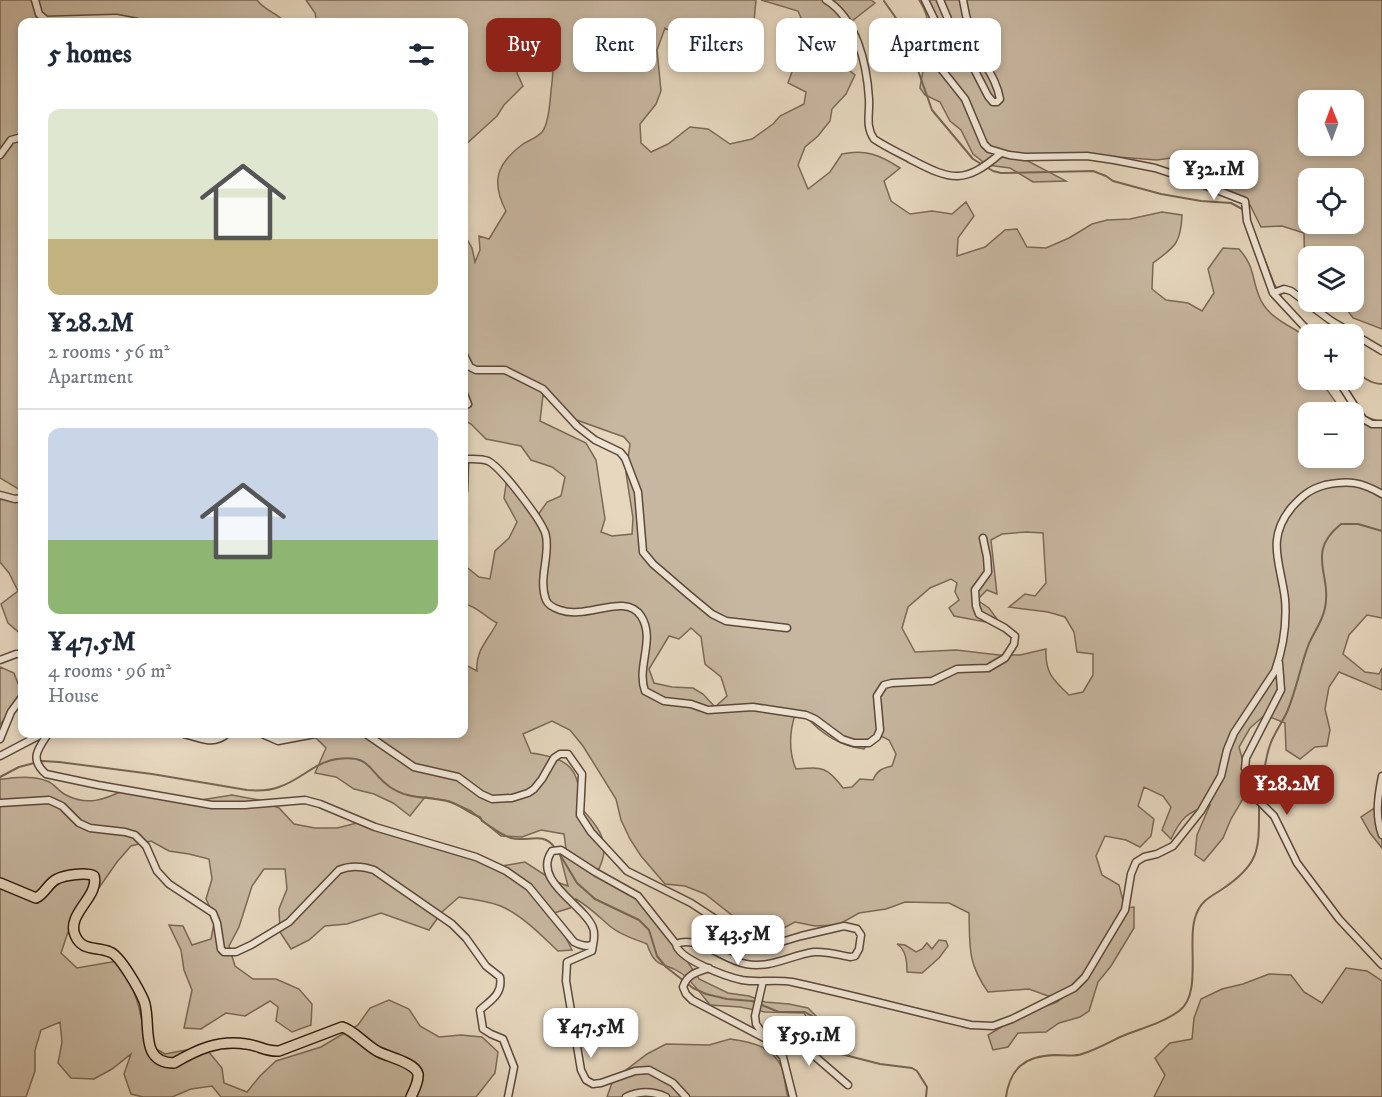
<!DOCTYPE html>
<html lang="en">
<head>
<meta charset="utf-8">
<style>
	:root { --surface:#fff; --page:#f6f6f7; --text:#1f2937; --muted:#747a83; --line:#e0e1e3; --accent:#8f2418 }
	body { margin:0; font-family:"IM FELL DW Pica",serif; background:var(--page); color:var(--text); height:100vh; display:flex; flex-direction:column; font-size:22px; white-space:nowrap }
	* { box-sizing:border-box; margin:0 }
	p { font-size:20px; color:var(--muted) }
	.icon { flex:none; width:33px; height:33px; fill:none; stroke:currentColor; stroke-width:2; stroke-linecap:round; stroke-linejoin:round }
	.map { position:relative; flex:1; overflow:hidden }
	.details { position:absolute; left:18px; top:18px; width:450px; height:720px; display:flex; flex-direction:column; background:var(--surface); border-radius:12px; box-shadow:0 3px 9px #0003 }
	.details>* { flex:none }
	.guide { position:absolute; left:486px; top:18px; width:570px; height:54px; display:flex; gap:12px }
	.needle { width:39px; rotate:359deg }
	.tools { position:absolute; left:1298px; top:90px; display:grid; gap:12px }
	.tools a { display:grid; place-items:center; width:66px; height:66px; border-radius:12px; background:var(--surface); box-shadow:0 3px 9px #0003; font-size:30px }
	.price { position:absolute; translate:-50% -51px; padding:0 14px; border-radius:12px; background:#fff; color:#222; font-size:20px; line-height:39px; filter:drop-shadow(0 2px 3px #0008) }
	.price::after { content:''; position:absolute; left:50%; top:36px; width:18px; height:14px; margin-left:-9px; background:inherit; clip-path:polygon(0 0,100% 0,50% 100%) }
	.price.on { background:var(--accent); color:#fff }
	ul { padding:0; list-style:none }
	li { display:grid; align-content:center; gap:12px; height:318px; padding:0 30px }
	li+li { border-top:2px solid var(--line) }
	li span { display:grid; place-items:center; height:186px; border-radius:12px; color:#555 }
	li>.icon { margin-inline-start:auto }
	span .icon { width:108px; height:108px; fill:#fffc; stroke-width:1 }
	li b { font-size:26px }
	h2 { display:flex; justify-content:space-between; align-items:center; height:72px; padding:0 30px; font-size:26px }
	.tag { padding:0 21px; border-radius:12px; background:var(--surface); box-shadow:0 3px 9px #0003; font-size:21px; line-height:54px }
	.tag.on { background:var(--accent); color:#fff }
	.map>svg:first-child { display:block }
	.green { fill:#c7b7a0; stroke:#7b6856; stroke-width:1.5; fill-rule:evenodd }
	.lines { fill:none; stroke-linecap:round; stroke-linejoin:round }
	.stream { stroke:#786453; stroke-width:2 }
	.minor-casing { stroke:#5d4839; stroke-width:9 }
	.primary-casing { stroke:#2f190d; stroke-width:12 }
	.minor { stroke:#efe5d5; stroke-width:6 }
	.primary { stroke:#e6d7be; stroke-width:9 }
</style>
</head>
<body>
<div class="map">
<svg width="1382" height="1097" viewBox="0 0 1382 1097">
	<rect width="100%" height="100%" fill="#e6d7be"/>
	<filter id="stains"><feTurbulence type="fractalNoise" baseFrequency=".00333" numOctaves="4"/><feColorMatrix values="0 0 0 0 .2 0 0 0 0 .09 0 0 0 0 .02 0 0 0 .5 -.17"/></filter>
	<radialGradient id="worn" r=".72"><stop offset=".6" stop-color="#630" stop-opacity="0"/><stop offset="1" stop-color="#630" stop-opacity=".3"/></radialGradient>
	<!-- green -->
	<path class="green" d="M0 0H257C264 10 277 13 285 22H22V489L20 490 0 478Z
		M306 0H756L754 21 748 36 735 43 719 36 713 41 687 43 676 34 665 28 657 50 661 91 656 104 640 124 641 143 651 152 668 144 690 127 708 129 730 144 752 139 773 124 780 116 804 104 806 92 788 83 793 69 806 54 809 36 798 11 761 0H871L875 3 852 21 832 20 822 35 835 46 846 49 844 66 855 75 846 94 832 109 830 121 818 136 805 147 798 165 808 189 830 172 842 154C866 149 880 155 900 168L884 181 891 201 910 214 932 211 952 214 966 202 974 216 958 238 957 256 985 247 1005 230 1017 229 1027 247 1046 248 1069 238 1092 224 1107 220 1130 219 1162 212 1182 215C1181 243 1175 247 1153 263L1152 289 1166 300 1188 303 1202 311 1214 293 1208 269 1223 248 1239 249C1255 267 1251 276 1259 296 1267 318 1290 325 1308 338V380H1320L1337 404 1353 412H1308V458H1353V413L1382 422V618L1367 615 1349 635 1343 654 1365 672 1379 674 1382 668V690L1339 672 1329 687 1325 709 1330 730 1327 746 1315 747 1300 759 1286 750 1285 723 1265 715 1250 728 1239 747 1250 787 1231 819 1223 838 1204 861 1195 855 1197 835 1210 805C1187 812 1181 818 1171 839L1162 830 1171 807 1163 796 1144 787 1138 806 1154 819 1151 836 1140 847 1126 840 1105 836 1096 856 1102 875 1119 885 1125 908 1134 907V928L1111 966 1098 982 1089 1011 1080 1017 1059 1023 1046 1032 1018 1033 1008 1047 993 1050 988 1035 1021 1015 1057 1002 1067 994 1048 996 1029 989 988 992C967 962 970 947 969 913L949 903 905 902 886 909 859 913 838 925 815 926 795 922 776 932 755 928 737 919 705 894 685 886 665 884 641 856 630 839 621 820 616 799 583 746 570 730 552 721 523 734 531 753C571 758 579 769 581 808 601 829 613 846 596 874L647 903 651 918 683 955 699 979 728 993 749 996 765 1002 789 1004 808 1008 821 1021 837 1040 839 1052 821 1054 811 1038 810 1023 804 1013 765 1012 740 1007 710 1005C702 995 692 981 681 973 664 961 656 971 647 944 635 939 622 936 611 927 599 917 591 908 576 899L570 908 554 913 572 950 558 951C542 936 525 918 505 908 491 901 474 900 459 897L442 912 429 930 381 913 347 924 325 926 309 940 291 949 280 932 279 909 287 889 285 869H264L252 886 239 927 229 946 235 966 253 979H276L299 989 312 1004 311 1025 292 1032 276 1021 278 1007 270 1001 245 1016 226 1013 201 1029 184 1028 192 990 184 970 181 950 169 925 183 926 192 945 211 939 215 918 206 899 212 879 209 859 189 854 169 851 151 841 131 846 117 862 68 932 61 953 77 968 117 961C136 987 141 1012 146 1043L165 1054 186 1050 208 1051 222 1068 224 1083 247 1092 260 1076 276 1061 321 1047 358 1025 370 1008 389 1000 409 1009 420 1026 439 1037 461 1035 482 1037 498 1052 495 1073 476 1097H221L212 1086 191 1089 172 1097H143L131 1094 124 1074 131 1054 112 1069 94 1079 71 1078 58 1063 62 1042 60 1022 41 1030 35 1050V1071L26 1097H0V779C15 778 33 775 47 781 54 783 59 792 66 795 87 806 104 800 124 790L182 803 232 795 259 800 279 808 294 824 315 828H337L357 823 502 866 525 862 554 881 568 886 560 855 566 849 564 834 541 830 522 837 501 836 471 811 449 801 425 797 410 816 393 803 374 794 354 789 336 777 315 773 326 748 312 734H464V692L466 690 464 687V664L477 671C475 651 488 640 497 623 485 617 477 606 464 604V565L479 577 490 579 495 551 509 538 517 522 504 498 507 478 519 499 538 515 547 502 561 496 565 477 552 467 531 460 521 446 486 439 471 424 464 420V234L472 248 475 262 480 250 479 236 489 239 506 211C491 182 496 164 523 144 528 141 538 137 542 132 549 124 550 102 551 91 552 80 555 70 549 60L523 61 517 73 523 86 504 105 497 116 464 146V22H317L315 13ZM543 395 571 418 624 437 630 444 626 473 633 518 632 534 612 536 601 532 605 519 596 460 586 443 540 421ZM1026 532 1043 533 1046 583 1035 596 1025 594 1009 607 1048 612 1065 617 1074 632 1077 652 1093 654V675L1083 692 1069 695C1052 679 1045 672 1046 649L1020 655H999L956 650 915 652 902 628 908 607 930 588 951 579 957 583 955 592 959 600 949 608 954 616 991 623 997 619 989 608 977 600 987 590 997 594 991 540 1002 534ZM691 628 701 637 705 664 721 677 727 696 715 707 703 694 693 688 672 687 654 683 649 669 669 636 679 639ZM795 715H805C820 733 840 746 864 749L870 741 879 735 889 740 896 754 892 766C883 768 877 770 873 780L860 779 852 787 843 788C827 766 822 767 796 769 789 753 789 733 795 715Z
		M919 0H1382V329L1353 318 1341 302H1353V256H1308V282L1305 281 1304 233 1282 226 1261 227 1247 199 1219 190 1200 168 1185 156 1157 160 1078 154 1024 159 1066 181 1033 182 1010 168 987 165 973 154 961 130 950 121 940 102 925 95 920 88C924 58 938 27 919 0ZM1308 100H1353V146H1308ZM1308 178H1353V224H1308Z
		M4 495 22 500V635L8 623 1 604 18 591 9 573 0 562V499Z
		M0 667 14 673 22 694 0 725Z
		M1382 803V848L1370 833 1361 817Z
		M939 940 946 941 948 946 939 958 922 973 907 972C907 961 906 950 897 944L905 945 916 952 922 949 927 943 932 949Z
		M1346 968 1367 971 1382 981V1097H1154L1165 1075 1155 1058 1170 1043 1192 1039 1194 1018 1201 999 1222 989 1243 984 1269 974 1291 975 1304 992 1322 1003Z
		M730 1039C751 1042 773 1046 782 1068 785 1077 785 1088 788 1097H607L613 1080 647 1054 666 1044 709 1045Z"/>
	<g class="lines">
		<!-- stream -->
		<path class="stream" d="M884 1 903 28 932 110 973 159 993 171 1001 173 1093 171 1106 176 1113 181 1161 194 1201 201 1231 203 1244 210
			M1257 240 1274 284 1283 300
			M1304 322 1319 334
			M1353 368C1361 376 1370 384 1382 384
			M0 777 19 767 42 761 59 762 152 774 247 790C258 791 269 791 279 787 299 781 315 762 337 759 372 754 368 772 390 787 409 800 427 796 447 801 460 804 468 813 480 817L482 821C491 827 501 835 511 838 527 843 543 830 555 848
			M1260 799C1263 782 1264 762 1270 745 1274 733 1282 723 1287 712 1296 691 1300 668 1308 646 1313 633 1322 623 1325 608 1332 573 1305 553 1341 524H1358L1382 531
			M559 853 577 883 595 899 639 920 649 930 657 956 666 967 693 988 706 994 727 999 752 1001 779 1012H805L812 1016 824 1028 831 1045 841 1054 880 1064 912 1068 917 1071 927 1087 926 1097
			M1006 1097C1010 1068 1025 1056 1055 1055 1064 1055 1074 1057 1082 1054 1095 1050 1108 1043 1120 1037 1139 1029 1161 1024 1179 1011 1203 994 1186 940 1196 915 1201 901 1210 897 1221 890 1261 864 1259 849 1259 805"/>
		<defs>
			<path id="minor" d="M35 0 39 14 46 20 116 18 137 22
				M826 0C857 19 867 65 869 99 870 114 865 126 874 139 886 147 899 153 912 160 952 181 965 184 1001 153
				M925 0 937 25 938 65 965 99 984 144 989 149 1009 155 1025 157 1087 156 1114 160 1155 168 1191 180 1245 201 1247 221 1273 293 1311 334
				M940 0 956 38 969 59 988 96 993 102H997L1000 99C997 81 986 67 978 51 970 34 966 18 963 0
				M0 155 11 140 22 137
				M1273 293 1284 289 1291 291 1330 320 1382 351
				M464 355 470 367 476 370H505L543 389 577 426 595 440 620 452 625 458 638 492 643 552 653 564 689 595 712 614 726 621 787 628
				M1338 380 1363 419 1372 424H1382
				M464 394 468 404 464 406
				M464 491 465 459C473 459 481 458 488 461 501 467 544 523 546 536 550 557 538 579 546 600 548 605 554 608 560 610 587 620 625 592 641 616 656 639 636 667 645 691L664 701 691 704 708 710 753 707 806 715 815 719 842 739 854 743H869L877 737 880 730 877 696 884 685 892 683 932 681 957 669 988 668 1005 658 1014 644 1015 636 1005 628 979 614 976 606 975 590 988 572 987 557 983 538
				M0 495 15 499 22 498
				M0 660 16 654H22
				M1279 663 1281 690 1246 758 1245 769 1255 797 1274 816 1297 863 1339 919 1382 965
				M48 734C38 749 29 759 46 774L98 785 212 805H245L305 800 320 804 375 827 476 857 506 871 529 887 574 942C580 945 587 948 593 944
				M184 734C202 738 212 746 227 734
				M262 734 278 741 315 734
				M366 734 414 767 458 777 481 794 492 799 512 798 528 793 534 789 542 779 554 758 560 754H568L582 774 580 815 591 832 627 871 691 903 755 945H771L801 936 844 926 857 929 861 935 859 949 855 956 851 957C839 955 826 951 814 952 791 955 770 969 746 964 723 960 699 935 676 944
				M0 739 11 712 22 697
				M0 756 42 734
				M1382 776C1378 796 1375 816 1382 835
				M0 803 49 800 62 806 79 823 90 828 125 832 135 835 146 846 157 871 169 884 213 913 217 923 221 949 224 952H236L251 945 289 922 339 870C351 865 362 866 374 870L452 924 466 938 486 966 500 977C503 994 491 1000 480 1010L483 1029 491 1034 503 1039 514 1067 508 1097
				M709 968C697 972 687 974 683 987L686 994 692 1000 772 1042H792L811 1053 848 1085
				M763 981 755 1016 756 1024 763 1034 783 1057 793 1097
				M626 1097C639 1091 653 1091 666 1097
				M686 1097 673 1083 649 1070 635 1071 601 1083 593 1084 586 1080 581 1070 566 981 567 962 592 951C593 943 596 936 593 928 585 905 531 881 552 851L561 850 595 872 638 896 676 944C678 959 727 977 742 980 759 983 776 979 792 982 852 995 911 1011 971 1025L993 1026 1012 1019 1074 988 1085 977 1125 910 1131 874 1136 862 1144 857 1157 854 1173 846 1201 811 1221 776 1227 750 1234 733 1275 671C1283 648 1287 623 1285 599 1281 564 1265 539 1292 507 1302 496 1310 489 1325 485 1349 480 1361 482 1382 494"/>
			<path id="primary" d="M0 883 36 898C45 894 48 883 57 879 65 875 86 872 94 876 100 896 66 914 75 935 82 952 96 946 110 952 120 955 140 991 144 1001 152 1022 138 1063 174 1063 198 1049 218 1040 246 1044 258 1045 266 1052 279 1051L342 1027C352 1029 366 1045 377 1051 387 1057 415 1062 418 1074 419 1082 414 1090 411 1097"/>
		</defs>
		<!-- minor casing -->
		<use href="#minor" class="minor-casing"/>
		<!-- primary casing -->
		<use href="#primary" class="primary-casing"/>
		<!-- minor -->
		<use href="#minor" class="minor"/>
		<!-- primary -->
		<use href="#primary" class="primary"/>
	</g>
	<rect width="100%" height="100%" filter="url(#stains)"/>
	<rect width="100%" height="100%" fill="url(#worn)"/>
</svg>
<div class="tools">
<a><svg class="needle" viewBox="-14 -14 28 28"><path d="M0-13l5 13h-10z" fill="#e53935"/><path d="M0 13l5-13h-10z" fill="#747a83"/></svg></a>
<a><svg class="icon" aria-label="locate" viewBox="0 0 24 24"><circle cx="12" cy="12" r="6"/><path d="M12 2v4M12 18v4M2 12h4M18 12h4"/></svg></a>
<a><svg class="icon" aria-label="layers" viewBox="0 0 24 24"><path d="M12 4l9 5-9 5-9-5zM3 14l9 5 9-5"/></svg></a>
<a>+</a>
<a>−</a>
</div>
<b class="price" style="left:1214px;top:201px">¥32.1M</b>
<b class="price on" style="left:1287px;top:816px">¥28.2M</b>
<b class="price" style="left:738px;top:966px">¥43.5M</b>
<b class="price" style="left:591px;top:1059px">¥47.5M</b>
<b class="price" style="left:809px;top:1067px">¥59.1M</b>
<div class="guide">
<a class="tag on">Buy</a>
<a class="tag">Rent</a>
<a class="tag">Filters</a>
<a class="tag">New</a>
<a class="tag">Apartment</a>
</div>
<section class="details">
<h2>5 homes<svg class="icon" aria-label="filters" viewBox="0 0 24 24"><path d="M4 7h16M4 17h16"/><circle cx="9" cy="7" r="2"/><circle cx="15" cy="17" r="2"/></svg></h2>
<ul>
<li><span style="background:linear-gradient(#dfe7d0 70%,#c2b280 0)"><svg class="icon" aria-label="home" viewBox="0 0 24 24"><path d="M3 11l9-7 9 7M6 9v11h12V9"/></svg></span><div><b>¥28.2M</b><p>2 rooms · 56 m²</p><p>Apartment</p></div></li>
<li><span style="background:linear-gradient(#c9d6e8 60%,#8fb573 0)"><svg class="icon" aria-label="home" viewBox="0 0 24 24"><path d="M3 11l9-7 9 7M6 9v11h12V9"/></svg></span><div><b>¥47.5M</b><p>4 rooms · 96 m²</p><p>House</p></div></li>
</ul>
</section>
</div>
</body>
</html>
